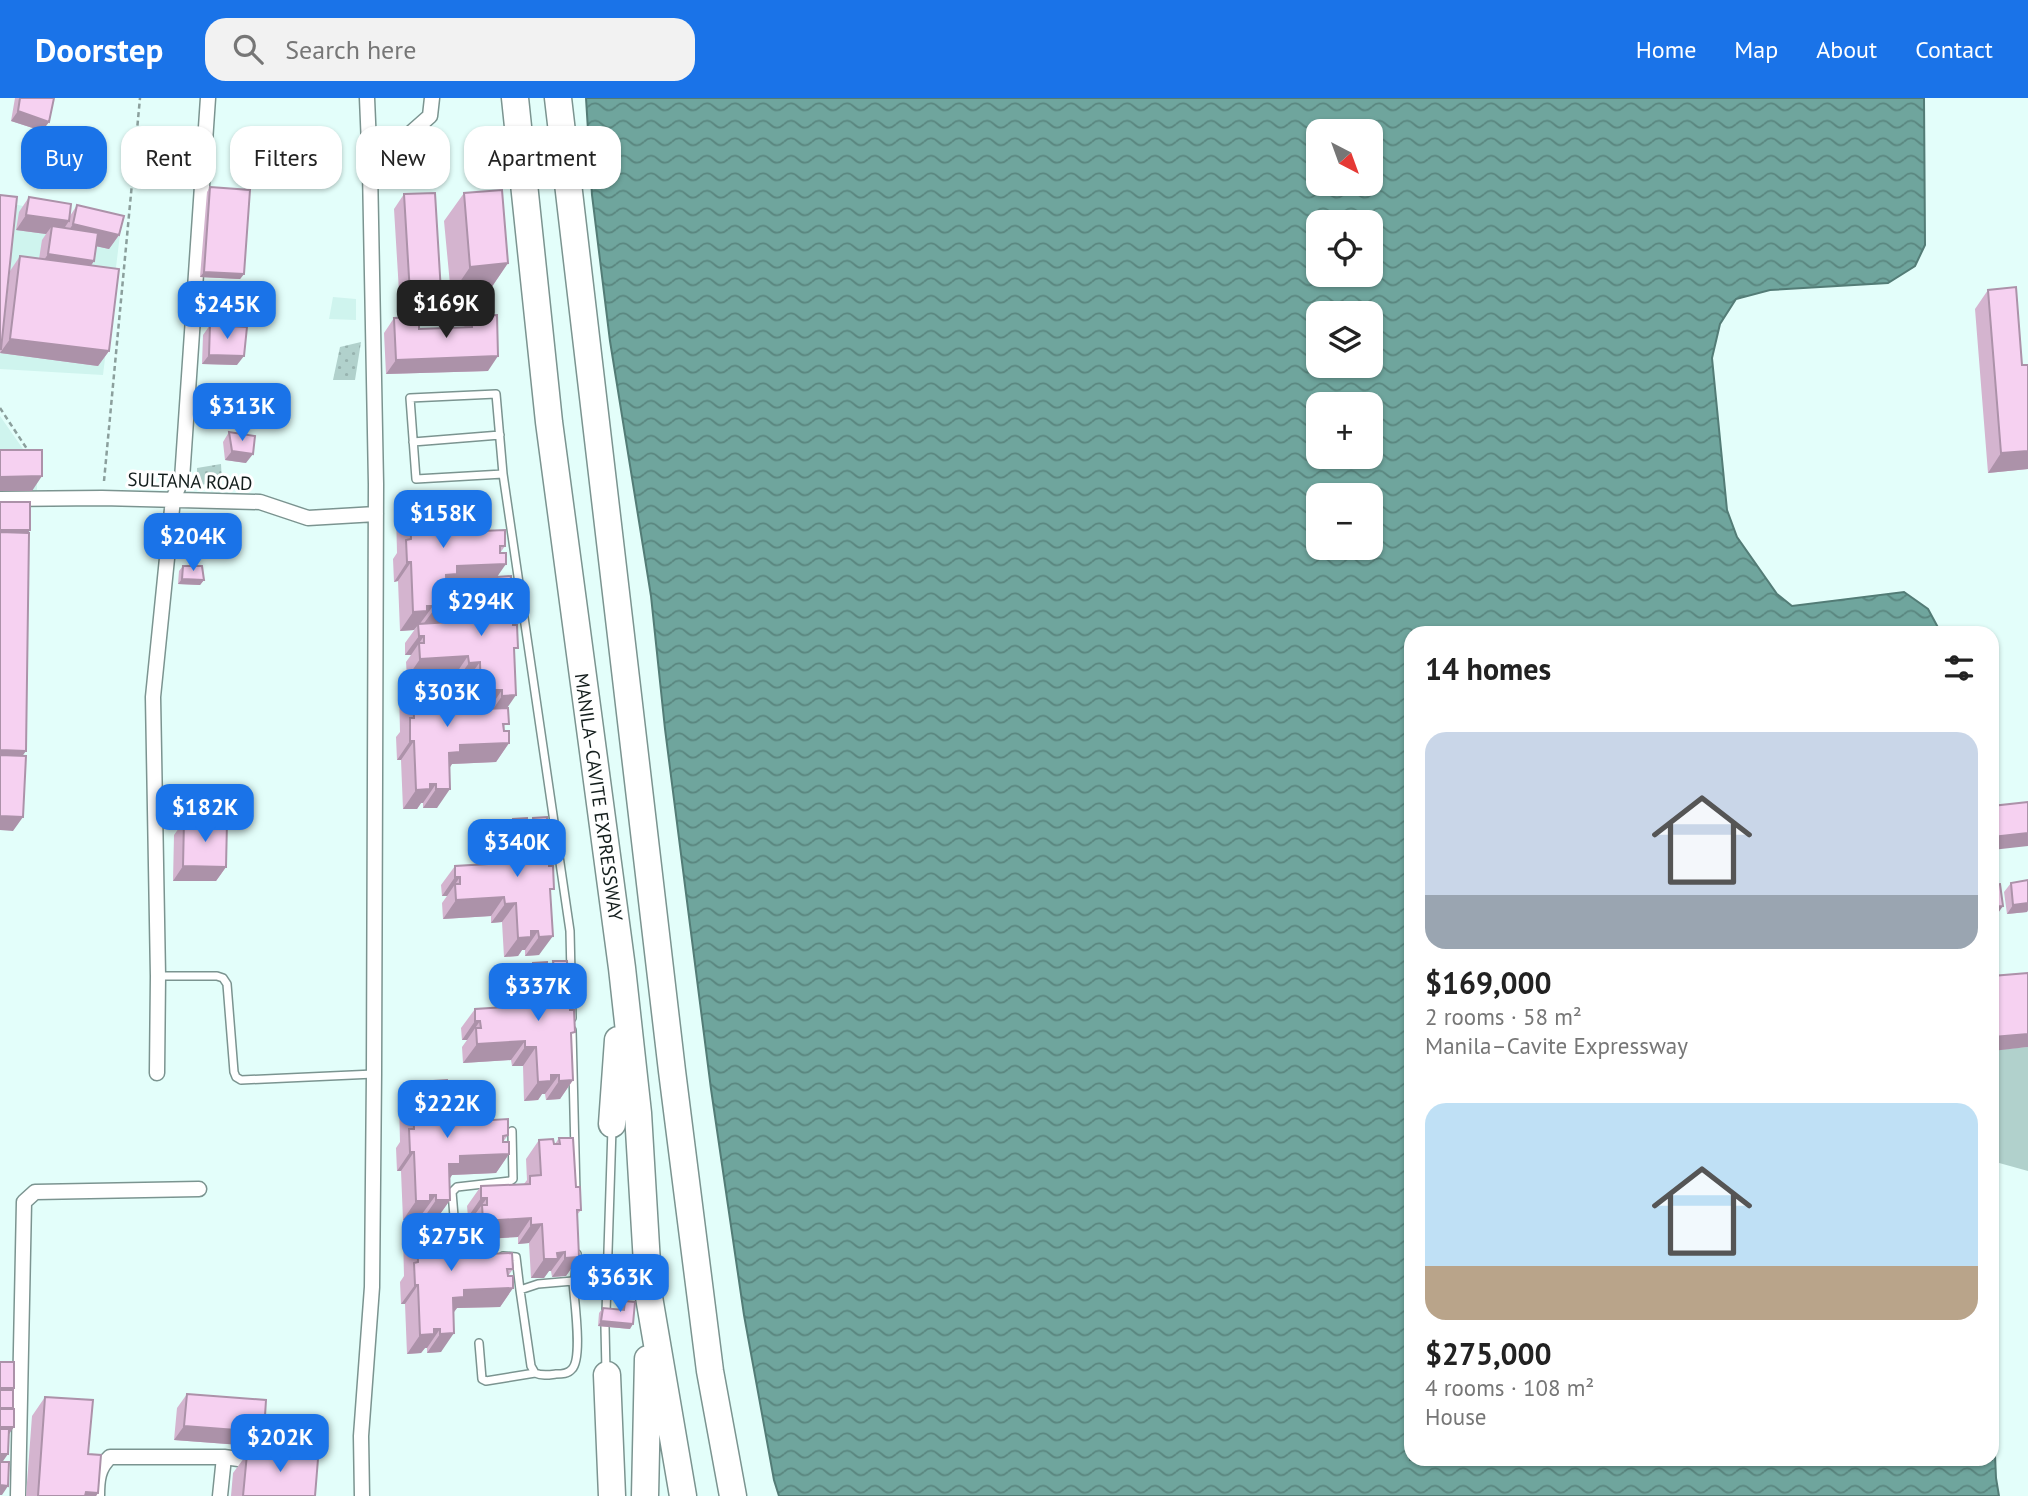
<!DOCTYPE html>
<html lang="en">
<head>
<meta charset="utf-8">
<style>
	:root { --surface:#fff; --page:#f2f2f2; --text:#222; --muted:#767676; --accent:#1a73e8 }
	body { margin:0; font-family:"PT Sans",sans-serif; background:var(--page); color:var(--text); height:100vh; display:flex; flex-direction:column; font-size:26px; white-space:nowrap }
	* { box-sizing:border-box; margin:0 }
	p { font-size:23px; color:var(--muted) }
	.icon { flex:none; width:38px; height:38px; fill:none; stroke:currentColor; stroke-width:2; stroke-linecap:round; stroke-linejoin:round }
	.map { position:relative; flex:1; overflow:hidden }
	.side { position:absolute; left:1404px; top:528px; width:595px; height:840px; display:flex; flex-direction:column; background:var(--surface); border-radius:21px; box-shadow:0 2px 5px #0004 }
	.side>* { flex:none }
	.top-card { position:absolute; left:21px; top:28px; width:665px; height:63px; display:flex; gap:14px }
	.needle { width:46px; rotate:139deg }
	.tools { position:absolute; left:1306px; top:21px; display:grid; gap:14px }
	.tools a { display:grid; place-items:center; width:77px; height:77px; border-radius:14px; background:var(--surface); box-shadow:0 2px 5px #0004; font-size:35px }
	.price { position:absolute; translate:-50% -60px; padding:0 16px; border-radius:14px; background:var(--accent); color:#fff; font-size:23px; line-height:46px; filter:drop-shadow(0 2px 4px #0008) }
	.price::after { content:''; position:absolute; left:50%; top:42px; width:21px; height:16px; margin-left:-10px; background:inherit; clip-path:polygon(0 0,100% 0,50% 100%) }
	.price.on { background:#222; color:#fff }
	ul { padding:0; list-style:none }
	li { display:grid; align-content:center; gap:14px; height:371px; padding:0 21px }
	li span { display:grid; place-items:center; height:217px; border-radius:21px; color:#555 }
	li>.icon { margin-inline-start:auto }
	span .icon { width:126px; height:126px; fill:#fffc; stroke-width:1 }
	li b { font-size:30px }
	h2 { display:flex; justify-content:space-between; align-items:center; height:84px; padding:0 21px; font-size:30px }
	.tag { padding:0 24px; border-radius:21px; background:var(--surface); box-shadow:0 2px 5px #0004; font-size:24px; line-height:63px }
	.tag.on { background:var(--accent); color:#fff }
	header { display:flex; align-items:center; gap:42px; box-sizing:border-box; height:98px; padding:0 35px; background:var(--accent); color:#fff }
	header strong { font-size:33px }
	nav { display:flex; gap:38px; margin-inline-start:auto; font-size:24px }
	.search { width:490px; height:63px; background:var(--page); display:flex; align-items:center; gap:18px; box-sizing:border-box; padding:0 24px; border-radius:21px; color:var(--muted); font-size:26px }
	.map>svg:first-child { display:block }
	.built { fill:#cff4ee }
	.grass { fill:#b1d1cc }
	.park { fill:url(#park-dots) }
	.water { fill:url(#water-waves); stroke:#537c76; stroke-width:2; fill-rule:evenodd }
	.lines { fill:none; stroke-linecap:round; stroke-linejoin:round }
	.service-casing { stroke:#7b9490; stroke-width:10 }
	.minor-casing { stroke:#7b9490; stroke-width:17 }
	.motorway-casing { stroke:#7b9490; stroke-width:29 }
	.path { stroke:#8b9f9c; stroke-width:2.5; stroke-dasharray:5 3.5; stroke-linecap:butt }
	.service { stroke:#fff; stroke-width:7 }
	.minor { stroke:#fff; stroke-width:14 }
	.motorway { stroke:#fff; stroke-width:26 }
	.wall { fill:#d4b4cf; fill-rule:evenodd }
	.shaded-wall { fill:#ac92a9 }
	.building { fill:#f6d1f1; stroke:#ac92a9; stroke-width:2 }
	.labels { text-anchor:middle; stroke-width:6; stroke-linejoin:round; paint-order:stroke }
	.street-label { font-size:19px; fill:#131d1c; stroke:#fff }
</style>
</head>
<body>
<header>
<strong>Doorstep</strong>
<div class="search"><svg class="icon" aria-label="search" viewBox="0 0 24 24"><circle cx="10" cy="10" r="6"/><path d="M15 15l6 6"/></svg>Search here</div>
<nav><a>Home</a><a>Map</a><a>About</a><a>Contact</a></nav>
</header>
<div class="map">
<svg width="2028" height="1398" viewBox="0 0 2028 1398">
	<defs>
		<pattern id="park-dots" width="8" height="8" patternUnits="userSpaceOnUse" patternTransform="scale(1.75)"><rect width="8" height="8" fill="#b1d1cc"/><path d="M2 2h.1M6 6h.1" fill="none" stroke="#97b3af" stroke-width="1.8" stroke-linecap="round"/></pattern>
		<pattern id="water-waves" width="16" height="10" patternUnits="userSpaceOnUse" patternTransform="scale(1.75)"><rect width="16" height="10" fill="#6fa59d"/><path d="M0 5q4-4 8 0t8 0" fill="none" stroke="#5a867f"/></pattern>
	</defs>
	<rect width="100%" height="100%" fill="#e3fefa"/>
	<!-- built -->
	<path class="built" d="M13 106 121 128 103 277 0 271V239Z
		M333 199 356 201V222L329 221Z
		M0 318 37 371V397L0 398Z"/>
	<!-- grass -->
	<path class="grass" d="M2028 949V1073L1992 1063V952Z"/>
	<!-- park -->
	<path class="park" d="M361 244 355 282H333L340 249Z
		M221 366 222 385 197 387V370Z"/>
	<!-- water -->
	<path class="water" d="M586 0H1924L1925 147 1915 168 1888 185 1770 192 1736 201 1720 226 1712 260 1727 412 1737 439 1777 496 1792 508 1904 494 1928 511 1941 535 1410 536V1362H1992V1286L1996 1380 1999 1398H779L774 1382 744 1217 711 991 665 631 651 498 610 243 592 97ZM1318 33H1370V86H1318ZM1318 124H1370V177H1318ZM1318 215H1370V268H1318ZM1318 306H1370V359H1318ZM1318 397H1370V450H1318Z"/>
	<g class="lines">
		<defs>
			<path id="service" d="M413 344 500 337
				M503 376 416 381 410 300 496 296 503 376 570 833 572 920
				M158 878H217L223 880 227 886 234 974 236 979 241 982 374 976
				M572 932 576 1095
				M477 1157 457 1155 452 1094 457 1089 510 1083 513 1081 512 1033
				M503 1158 516 1159 520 1192 538 1186 573 1183
				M520 1192 531 1268 535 1275
				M606 1215 612 1030
				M605 1229 606 1273
				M479 1245 482 1281 486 1283 535 1275C542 1278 548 1277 556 1276 562 1276 568 1276 572 1271 583 1260 574 1201 573 1183L575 1179 577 1156"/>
			<path id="minor" d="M367 0 370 71
				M0 401 102 400 260 404 308 420 376 416
				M157 975 158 878 153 599 173 401 182 381 208 0
				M18 1398 24 1104 35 1094 199 1091
				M97 1398C97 1382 98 1370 110 1359H224
				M220 1398 224 1359 260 1364
				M362 1398 361 1338 372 1189 374 976 376 386 370 71 430 18 432 0"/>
			<path id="motorway" d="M515 0 549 324 622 870 638 1015 649 1199 683 1398
				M558 0 672 973 710 1273 733 1398
				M612 1026 618 942
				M607 1277 612 1398
				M645 1398 648 1261"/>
		</defs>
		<!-- service casing -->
		<use href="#service" class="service-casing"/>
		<!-- minor casing -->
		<use href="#minor" class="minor-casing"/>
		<!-- motorway casing -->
		<use href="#motorway" class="motorway-casing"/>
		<!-- path -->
		<path class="path" d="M0 310 29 354
			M104 383 140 0"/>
		<!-- service -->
		<use href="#service" class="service"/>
		<!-- minor -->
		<use href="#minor" class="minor"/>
		<!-- motorway -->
		<use href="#motorway" class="motorway"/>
	</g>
	<!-- wall -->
	<path class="wall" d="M15 0H53L49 24 42 33 11 23Z
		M280 37 292 47 285 57 273 56V47Z
		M249 40 260 65 243 61 242 50Z
		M299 67 306 79 302 84H294L296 72Z
		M210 89 244 176 240 181 200 179 207 94Z
		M464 95 508 165 489 193 451 197 444 123Z
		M404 96 441 194 431 209 400 210 394 111Z
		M0 97 5 217 10 173 20 158 39 161 42 142 46 136 16 132 19 114 29 99 70 118 77 107 119 137 109 151 96 148 94 163 91 167 109 253 98 268 0 255Z
		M1988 192 2022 267H2028V371L1988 375 1975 211Z
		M472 218 488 273 386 276 384 235 394 220 419 231 464 229Z
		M210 227 237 267 202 266 203 237Z
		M229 334 246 365 225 362 223 344Z
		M430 393 445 428 457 434 505 448 500 455 498 479 514 556 504 633 509 645 496 664 452 666 449 670 437 710H423V705H421L417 711H403L401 662H397L396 639 400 634 399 592 407 580 406 564 411 557H405V545L418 527 414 532 400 533 398 483 394 484 393 461 397 455 396 413 409 394 423 400 426 399ZM472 486 464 499 465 520 462 524 438 525 447 512 446 492 450 487ZM455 577V584L466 583 468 612H460L449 606 447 578Z
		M183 468 204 482 200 487 178 486 179 473Z
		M533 720 550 796 539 857 525 858V852H522L518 858 504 859 502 824 491 825V818L443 821 442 805 447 798H442L441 787 455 768 498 765 501 760 500 740 513 721 527 725H529Z
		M184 723 226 769 216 783H173L174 737Z
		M2028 782V812L2027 814 2007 816 2004 794 2011 785Z
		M553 863 571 940 573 982 560 1001 546 1002 545 996H542L538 1002 524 1003 523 968H512L511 962 463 965 462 949 467 942H462L461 930 475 911 518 909 521 905 520 884 533 865 547 869H549Z
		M434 983 448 1017 460 1024 508 1037 503 1044 509 1056 496 1075 452 1077 449 1081 450 1102 440 1116 453 1151 464 1157 513 1171 508 1178 513 1190 500 1209 457 1210 453 1215 441 1254 427 1255V1250H425L421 1255 407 1256 405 1206H401L400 1184 404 1178 403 1136 413 1122H403L401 1073H397L396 1050 400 1044 399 1003 412 984 426 989H429Z
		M559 1040 576 1089 581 1112 577 1117 579 1159 566 1178 552 1179 551 1173H549L544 1180H531L529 1145 518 1146V1139L469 1142 468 1126 473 1119H468L467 1108 481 1088 524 1086 527 1082 526 1061 539 1042 555 1046Z
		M625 1203 630 1231 598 1228 599 1215 603 1210 621 1212V1208Z
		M187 1296 254 1348 174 1342 177 1310Z
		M45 1299 88 1356 98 1395 96 1398H26L32 1318Z
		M264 1350 302 1360 315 1398H231L233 1375 247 1356 259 1357Z"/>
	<!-- shaded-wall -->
	<path class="shaded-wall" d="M18 13 49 24 42 33 11 23Z
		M280 46 292 47 285 57 273 56Z
		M249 52 267 55 260 65 243 61Z
		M298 79H306L302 84H294Z
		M26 117 69 123 59 138 52 128 46 136 16 132Z
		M73 126 119 137 109 151 63 141Z
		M48 156 94 163 84 178 38 171Z
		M508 165 489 193 451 197 470 169Z
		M204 174 244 176 240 181 200 179Z
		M441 194 431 209 400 210 410 196Z
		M10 241 109 253 98 268 0 255Z
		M209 257 244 258 237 267 202 266Z
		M498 258 488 273 386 276 396 262Z
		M232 353 253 356 246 365 225 362Z
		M2028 353V371L1988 375 2001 355Z
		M42 378 32 393H0V379Z
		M0 432H30L20 447H0Z
		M407 464H411L398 483 394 484Z
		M506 466 492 486 477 480 472 486 450 487 444 495 446 477 457 468Z
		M182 481 204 482 200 487 178 486Z
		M427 508H433L419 527H418L414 532 400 533 413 514Z
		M447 512 434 531 419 532 433 513Z
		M419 538H424L411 557H405Z
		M468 558 455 577 433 578 434 572 429 579 412 573 407 580 420 561Z
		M480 564 466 583 455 584 469 565Z
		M495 592H502L489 611 468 618 481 599Z
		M516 597 503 616 489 617 502 598Z
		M410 643H414L401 662H397Z
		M509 645 496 664 452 666 447 674 449 655 460 647Z
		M0 652 26 653 16 667H0Z
		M430 686H436L423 705H421L417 711H403L416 692Z
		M436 691H450L437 710H423Z
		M0 718 23 719 13 733 0 732Z
		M2028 735V748L1992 752V739Z
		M183 768 226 769 216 783H173Z
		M455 779H460L447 798H442Z
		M504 799 491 818 443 821 456 802Z
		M516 805 502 824 491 825 505 806Z
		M2028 805V812L2027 814 2007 816 2013 807Z
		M2003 808 1996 818H1992V809Z
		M531 833H538L525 852H522L518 858 504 859 518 840Z
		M553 838 539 857 525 858 539 839Z
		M475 923H480L467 942H462Z
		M2028 936V949L1992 953V942L1993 939Z
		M525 943 511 962 463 965 477 946Z
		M525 949H536L523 968H512Z
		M551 977H559L545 996H542L538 1002 524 1003 538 984Z
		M573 982 560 1001 546 1002 559 983Z
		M410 1054H414L401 1073H397Z
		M509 1056 496 1075 452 1077 447 1085 449 1066 460 1058Z
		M430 1097H436L422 1116H420L416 1122V1117L413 1122H403L416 1103Z
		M481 1100H487L473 1119H468Z
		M436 1102H450L438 1119V1116L434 1121H423Z
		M531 1120 518 1139 469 1142 483 1123Z
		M542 1126 529 1145 518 1146 531 1127Z
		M565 1154 551 1173H549L544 1180H531L544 1161 557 1155Z
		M579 1159 566 1178 552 1179 565 1160Z
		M415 1187H418L405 1206H401Z
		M513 1190 500 1209 457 1210 451 1218 453 1200 464 1192Z
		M601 1223 633 1226 630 1231 598 1228Z
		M434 1231H440L427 1250H425L421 1255 407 1256 420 1237Z
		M454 1235 441 1254 427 1255 440 1236Z
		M184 1328 264 1334 254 1348 174 1342Z
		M0 1329H14L7 1339H0Z
		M0 1356H8L1 1366H0Z
		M0 1387 8 1388 2 1397H0Z
		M86 1394 98 1395 96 1398H83Z"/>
	<!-- building -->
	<path class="building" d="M20 0H54L49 24 18 13Z
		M280 37H293L292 47 280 46Z
		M249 40 270 46 267 55 249 52Z
		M308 66 306 79H298L299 67Z
		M210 89 250 92 244 176 204 174Z
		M502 92 508 165 470 169 464 95Z
		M435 95 441 194 410 196 404 96Z
		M0 97 17 99 1 251H0Z
		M29 99 71 106 69 123 26 117Z
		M77 107 124 118 119 137 73 126Z
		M52 128 98 135 94 163 48 156Z
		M20 158 119 171 109 253 10 241Z
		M2016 189 2022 267H2028V353L2001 355 1988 192Z
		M497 217 498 258 396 262 394 220 419 219V231L472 229V218Z
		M210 227 247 229 244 258 209 257Z
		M229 334 255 338 253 356 232 353Z
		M0 352H42V378L0 379Z
		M430 393H444L445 428H456L457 434 505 432V448H500V455H506V466L457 468V476L446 477 447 512 433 513V508H427V513L413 514 411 464H407L406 442 411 441 409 394H423V400L431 399Z
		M0 404H30V432H0Z
		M0 434 29 435 26 653 0 652Z
		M183 468H202L204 482 182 481Z
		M511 478 513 527H517L518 550H514L516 597 502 598V592H495V598L481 599 480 564 469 565 468 558 420 561 419 545H424V538H419L418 526 467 523V516L479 515 477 480 491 479V484H497V479Z
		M447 571 449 606H459L460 612 508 610 509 626H503L504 633H509V645L460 647V654L449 655 450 691H436V686H430V691L416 692 414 643H410V620H414L412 573 426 572V578H434V572Z
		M0 657 26 658 23 719 0 718Z
		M2028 704V735L1992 739V708Z
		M547 719 549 768H553L554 791H550L553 838 539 839 538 833H531V839L518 840 516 805 505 806 504 799 456 802 455 786H460V779H455V768L504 765 503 757 515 756 513 721 527 720V725H533V720Z
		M184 723 227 724 226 769 183 768Z
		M2028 782V805L2013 807 2011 785Z
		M2000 786 2003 808 1992 809V787Z
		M553 863H567L570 912H574L575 934 571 935 573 982 559 983V977H551V983L538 984 536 949H525V943L477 946 476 930H481L480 923H475V911L524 908V901L535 900 533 865 547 864V869H554Z
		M2028 875V936L1993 939 1992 920V878Z
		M447 982 448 1017H459L460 1024 508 1021V1037L503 1038V1044H509V1056L460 1058V1066H449L450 1102H436V1097H430V1103H416L414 1054H410L409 1031H414L412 984 426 983V989H434V983Z
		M559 1040H573L576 1089H580L581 1112H577L579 1159 565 1160V1154L557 1155 558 1161H544L542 1126 531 1127V1120L483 1123 482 1107H487V1100H481V1088L530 1086V1078L541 1077 539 1042 553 1041 554 1046H560Z
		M438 1116H451L453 1151H463L464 1157 512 1155 513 1171H507L508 1178H513V1190L464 1192V1199L453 1200 454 1235 440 1236V1231H434V1236L420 1237 418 1187H415L414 1165 418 1164 416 1117H430V1123L438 1122Z
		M625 1203 635 1204 633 1226 601 1223 603 1210 624 1212Z
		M0 1264H14V1290H0Z
		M0 1292H13V1310H0Z
		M187 1296 266 1302 264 1334 184 1328Z
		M45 1299 93 1302 88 1356 101 1357 98 1395 86 1394 85 1398H38Z
		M0 1311H14V1329H0Z
		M0 1331H9L8 1356H0Z
		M264 1350 302 1353V1360L318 1361 315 1398H243L247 1356 263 1357Z
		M0 1364H9L8 1388 0 1387Z"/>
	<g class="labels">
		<!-- street labels -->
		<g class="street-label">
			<text transform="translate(190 383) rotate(2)" y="7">SULTANA ROAD</text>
			<text transform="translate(599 699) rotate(82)" y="7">MANILA–CAVITE EXPRESSWAY</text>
		</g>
	</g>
</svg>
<div class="tools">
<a><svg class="needle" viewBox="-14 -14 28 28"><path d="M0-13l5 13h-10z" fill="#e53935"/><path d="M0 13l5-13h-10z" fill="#767676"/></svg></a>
<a><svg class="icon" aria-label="locate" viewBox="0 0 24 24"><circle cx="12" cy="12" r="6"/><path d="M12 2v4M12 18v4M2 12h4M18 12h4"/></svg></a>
<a><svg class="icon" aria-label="layers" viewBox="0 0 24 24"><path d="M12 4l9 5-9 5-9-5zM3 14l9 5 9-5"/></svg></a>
<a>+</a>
<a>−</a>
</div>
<b class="price on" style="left:446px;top:242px">$169K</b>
<b class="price" style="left:227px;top:243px">$245K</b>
<b class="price" style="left:242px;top:345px">$313K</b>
<b class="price" style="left:443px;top:452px">$158K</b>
<b class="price" style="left:193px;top:475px">$204K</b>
<b class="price" style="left:481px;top:540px">$294K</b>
<b class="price" style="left:447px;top:631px">$303K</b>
<b class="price" style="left:205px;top:746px">$182K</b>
<b class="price" style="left:517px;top:781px">$340K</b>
<b class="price" style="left:538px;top:925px">$337K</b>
<b class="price" style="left:447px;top:1042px">$222K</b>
<b class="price" style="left:451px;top:1175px">$275K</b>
<b class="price" style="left:620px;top:1216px">$363K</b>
<b class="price" style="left:280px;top:1376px">$202K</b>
<div class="top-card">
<a class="tag on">Buy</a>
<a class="tag">Rent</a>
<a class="tag">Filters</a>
<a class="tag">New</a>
<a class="tag">Apartment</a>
</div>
<section class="side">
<h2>14 homes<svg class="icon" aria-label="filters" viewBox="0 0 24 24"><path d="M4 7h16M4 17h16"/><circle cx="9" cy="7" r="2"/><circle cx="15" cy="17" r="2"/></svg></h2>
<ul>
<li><span style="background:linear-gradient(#c9d6e8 75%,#9aa5b1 0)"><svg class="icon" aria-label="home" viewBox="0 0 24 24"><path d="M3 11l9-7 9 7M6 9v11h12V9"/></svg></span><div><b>$169,000</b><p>2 rooms · 58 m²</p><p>Manila–Cavite Expressway</p></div></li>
<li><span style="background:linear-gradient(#bfe0f5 75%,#b9a48a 0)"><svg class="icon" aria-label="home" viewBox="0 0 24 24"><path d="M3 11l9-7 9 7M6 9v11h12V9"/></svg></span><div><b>$275,000</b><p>4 rooms · 108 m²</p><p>House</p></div></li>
</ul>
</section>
</div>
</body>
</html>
